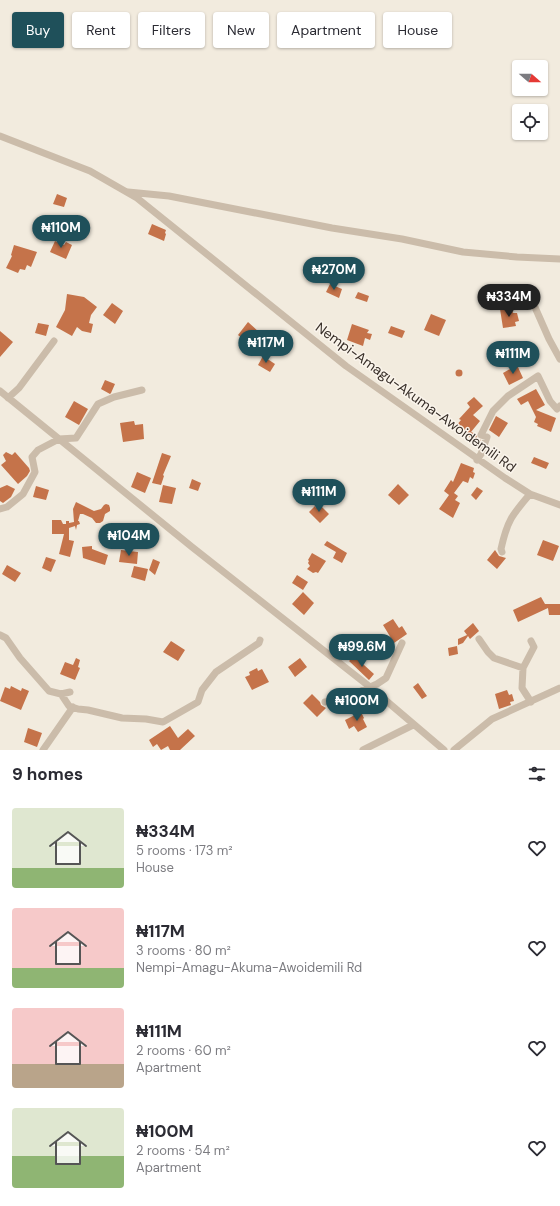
<!DOCTYPE html>
<html lang="en">
<head>
<meta charset="utf-8">
<style>
	:root { --surface:#fff; --page:#f7f7f7; --text:#2b2b33; --muted:#7c7c81; --accent:#1f505a }
	body { margin:0; font-family:"DM Sans",sans-serif; background:var(--page); color:var(--text); height:100vh; display:flex; flex-direction:column; font-size:15px; white-space:nowrap }
	* { box-sizing:border-box; margin:0 }
	p { font-size:13px; color:var(--muted) }
	.icon { flex:none; width:22px; height:22px; fill:none; stroke:currentColor; stroke-width:2; stroke-linecap:round; stroke-linejoin:round }
	.map { position:relative; height:750px; overflow:hidden }
	.panel { display:flex; flex-direction:column; background:var(--surface); flex:1 }
	.panel>* { flex:none }
	.guide { position:absolute; left:12px; top:12px; width:536px; height:36px; display:flex; gap:8px }
	.needle { width:26px; rotate:110deg }
	.buttons { position:absolute; left:512px; top:60px; display:grid; gap:8px }
	.buttons a { display:grid; place-items:center; width:36px; height:36px; border-radius:4px; background:var(--surface); box-shadow:0 1px 3px #0004; font-size:20px }
	.price { position:absolute; translate:-50% -34px; padding:0 9px; border-radius:14px; background:var(--accent); color:#fff; font-size:13px; line-height:26px; filter:drop-shadow(0 1px 2px #0008) }
	.price::after { content:''; position:absolute; left:50%; top:24px; width:12px; height:9px; margin-left:-6px; background:inherit; clip-path:polygon(0 0,100% 0,50% 100%) }
	.price.active { background:#222; color:#fff }
	ul { padding:0; list-style:none }
	li { display:flex; align-items:center; gap:12px; height:100px; padding:0 12px }
	li span { display:grid; place-items:center; flex:none; width:112px; height:80px; border-radius:4px; color:#555 }
	li>.icon { margin-inline-start:auto }
	span .icon { width:48px; height:48px; fill:#fffc; stroke-width:1 }
	li b { font-size:17px }
	h2 { display:flex; justify-content:space-between; align-items:center; height:48px; padding:0 12px; font-size:17px }
	.tag { padding:0 14px; border-radius:4px; background:var(--surface); box-shadow:0 1px 3px #0004; font-size:14px; line-height:36px }
	.tag.active { background:var(--accent); color:#fff }
	.map>svg:first-child { display:block }
	.building { fill:#c5734a }
	.lines { fill:none; stroke-linecap:round; stroke-linejoin:round }
	.minor { stroke:#cbbcaa; stroke-width:7 }
	.labels { text-anchor:middle; stroke-width:3; stroke-linejoin:round; paint-order:stroke }
	.street-label { font-size:14px; fill:#382f29; stroke:#faf4eb }
</style>
</head>
<body>
<div class="map">
<svg width="560" height="750" viewBox="0 0 560 750">
	<rect width="100%" height="100%" fill="#f2ebde"/>
	<!-- building -->
	<path class="building" d="M57 194 67 198 64 207 53 204Z
		M152 224 166 230 165 233 166 234 164 241 148 234Z
		M55 241 64 245 66 242 72 245 66 259 50 252Z
		M14 245 37 252 31 267 27 265 25 270 20 269 18 273 6 268 12 256 11 255Z
		M326 257 333 259 329 269 324 267Z
		M330 284 342 289 339 298 326 292Z
		M358 292 369 296 367 302 355 298Z
		M67 294 84 297 97 307 91 315 89 323 93 324 91 333 82 331 77 327 72 336 56 327 65 310Z
		M112 303 123 311 115 324 103 315Z
		M512 307 513 313H517L519 321 515 322 516 326 503 328 500 309Z
		M431 314 446 320 439 336 424 330Z
		M248 322 260 333 250 345 238 335Z
		M38 323 49 325 46 336 35 333Z
		M352 324 369 330 367 333 372 334 370 340 365 338 363 346 347 340Z
		M391 326 405 331 402 338 388 333Z
		M0 331 13 342 0 357Z
		M263 356 275 364 270 372 258 365Z
		M517 365 523 378 509 385 503 373Z
		M455.5 373a3.5 3.5 0 1 1 7 0a3.5 3.5 0 1 1-7 0Z
		M105 380 115 384 111 393 110 394 101 389Z
		M536 389 545 405 536 410 556 418 551 432 537 426 538 424 534 422 536 417 528 401 521 405 517 399Z
		M474 397 483 406 473 415 480 421 471 432 476 434 477 438 481 440 480 442 472 439 456 426 461 420 459 419 470 407 467 403Z
		M74 401 88 409 79 425 65 417Z
		M496 416 508 423 499 437 489 430Z
		M134 421 135 425 143 424 144 439 123 442 120 423Z
		M6 452 12 455 15 452 29 468 30 471 27 476 18 484 1 465 6 461 3 455Z
		M162 453 171 456 163 475 164 476 161 485 152 483Z
		M534 457 549 463 546 469 531 463Z
		M461 463 474 468 473 472 475 473 473 479 470 477 468 483 463 481 454 493 458 496 455 500 460 503 453 518 439 509 449 495 444 491 451 480 453 482Z
		M137 472 151 478 145 493 131 487Z
		M192 479 201 483 198 491 189 488Z
		M398 484 409 495 399 505 388 495Z
		M7 485 15 489 11 497 3 503 0 501V488Z
		M163 485 176 488 172 504 159 502Z
		M36 486 49 490 46 500 33 497Z
		M477 487 483 491 476 500 471 495Z
		M76 502 94 511 101 509 104 505 106 504 109 505 110 508V511L105 514 103 521 100 523H96L92 518 83 514H80L78 521H79L80 524 77 525 76 530 75 526 69 528V540L74 541 70 557 59 554 64 534H52V520H61L63 524H66V521H69V523L74 522 73 509Z
		M319 504 329 514 320 523 309 512 315 506 316 508Z
		M543 540 559 546 553 561 537 555Z
		M327 541 347 553 342 563 333 558 336 552 324 545Z
		M92 546V549L108 555 105 565 83 558 82 547Z
		M121 550 138 552 137 564 119 562Z
		M495 550 499 556 506 558 497 569 487 560Z
		M312 553 326 561 318 573 316 572 313 573 307 569 310 566 308 563 309 561 308 560Z
		M46 557 56 560 51 572 42 568Z
		M153 559 160 562 155 575 149 570Z
		M7 565 21 573 15 582 2 574Z
		M134 566 148 569 145 581 131 577Z
		M297 575 308 582 303 590 292 583Z
		M303 592 314 603 304 615 292 604Z
		M541 597 545 604H560V615H549L548 608 518 622 513 610Z
		M393 619 399 628 402 626 407 634 394 643 383 625Z
		M473 623 479 631 470 639 468 636 463 643 458 645V639L467 635 464 631Z
		M171 641 185 650 178 661 163 652Z
		M457 646 458 654 449 656 448 648Z
		M354 656 374 674 369 680 349 661Z
		M76 658 80 660 78 667 80 668 75 680 60 674 65 662 73 665Z
		M300 658 307 667 295 677 288 667Z
		M257 668 258 671 262 669 269 682 252 690 245 677 250 675 249 672Z
		M418 683 427 696 422 699 413 687Z
		M11 686 21 691 22 688 29 691 21 710 0 701 5 687 10 689Z
		M507 690 509 695 512 694 514 701 510 702 511 705 499 709 495 694Z
		M312 694 320 702 321 705 326 708 317 717 303 703Z
		M361 712 364 718 363 719 367 727 358 732 354 726 349 729 345 720Z
		M170 726 178 738 188 729 195 736 180 750H170L168 746 161 750 157 744 153 747 149 740Z
		M28 728 42 733 37 747 24 742Z"/>
	<g class="lines">
		<!-- minor -->
		<path class="minor" d="M0 136 90 171 137 198 346 366 505 478 530 494 560 505
			M128 192 169 196 332 228 402 239 463 252 517 257 560 259
			M534 305 549 339 560 359
			M0 391 192 547 370 687 444 750
			M8 398 19 388 54 341
			M477 460 481 454 487 437 481 435 493 411 508 396 538 376 550 401 557 409 560 406
			M0 509 7 507 23 494 35 472 32 457 38 450 59 439 76 438 98 404 114 397 142 390
			M502 552 501 549C507 521 512 515 530 494
			M0 635 6 638 20 658 49 691 61 694 70 692
			M479 639 488 652 494 658 523 668
			M61 694 69 706 78 709 88 710 122 718 146 719 163 722 198 702 202 690 216 672 259 643 260 640
			M325 702 341 700 377 684 386 678 402 643
			M531 702 522 688 523 668 534 647 531 641
			M43 750 73 707
			M363 750 413 725
			M454 750 492 719 560 688"/>
	</g>
	<g class="labels">
		<!-- street labels -->
		<g class="street-label">
			<text transform="translate(416 397) rotate(36)" y="5">Nempi-Amagu-Akuma-Awoidemili Rd</text>
		</g>
	</g>
</svg>
<div class="buttons">
<a><svg class="needle" viewBox="-14 -14 28 28"><path d="M0-13l5 13h-10z" fill="#e53935"/><path d="M0 13l5-13h-10z" fill="#7c7c81"/></svg></a>
<a><svg class="icon" aria-label="locate" viewBox="0 0 24 24"><circle cx="12" cy="12" r="6"/><path d="M12 2v4M12 18v4M2 12h4M18 12h4"/></svg></a>
</div>
<b class="price" style="left:61px;top:249px">₦110M</b>
<b class="price" style="left:334px;top:291px">₦270M</b>
<b class="price active" style="left:509px;top:318px">₦334M</b>
<b class="price" style="left:266px;top:364px">₦117M</b>
<b class="price" style="left:513px;top:375px">₦111M</b>
<b class="price" style="left:319px;top:513px">₦111M</b>
<b class="price" style="left:129px;top:557px">₦104M</b>
<b class="price" style="left:362px;top:668px">₦99.6M</b>
<b class="price" style="left:357px;top:722px">₦100M</b>
<div class="guide">
<a class="tag active">Buy</a>
<a class="tag">Rent</a>
<a class="tag">Filters</a>
<a class="tag">New</a>
<a class="tag">Apartment</a>
<a class="tag">House</a>
</div>
</div>
<section class="panel">
<h2>9 homes<svg class="icon" aria-label="filters" viewBox="0 0 24 24"><path d="M4 7h16M4 17h16"/><circle cx="9" cy="7" r="2"/><circle cx="15" cy="17" r="2"/></svg></h2>
<ul>
<li><span style="background:linear-gradient(#dfe7d0 75%,#8fb573 0)"><svg class="icon" aria-label="home" viewBox="0 0 24 24"><path d="M3 11l9-7 9 7M6 9v11h12V9"/></svg></span><div><b>₦334M</b><p>5 rooms · 173 m²</p><p>House</p></div><svg class="icon" aria-label="heart" viewBox="0 0 24 24"><path d="M12 20l-8-8c-3-5 5-10 8-4 3-6 11-1 8 4z"/></svg></li>
<li><span style="background:linear-gradient(#f6c9c9 75%,#8fb573 0)"><svg class="icon" aria-label="home" viewBox="0 0 24 24"><path d="M3 11l9-7 9 7M6 9v11h12V9"/></svg></span><div><b>₦117M</b><p>3 rooms · 80 m²</p><p>Nempi-Amagu-Akuma-Awoidemili Rd</p></div><svg class="icon" aria-label="heart" viewBox="0 0 24 24"><path d="M12 20l-8-8c-3-5 5-10 8-4 3-6 11-1 8 4z"/></svg></li>
<li><span style="background:linear-gradient(#f6c9c9 70%,#b9a48a 0)"><svg class="icon" aria-label="home" viewBox="0 0 24 24"><path d="M3 11l9-7 9 7M6 9v11h12V9"/></svg></span><div><b>₦111M</b><p>2 rooms · 60 m²</p><p>Apartment</p></div><svg class="icon" aria-label="heart" viewBox="0 0 24 24"><path d="M12 20l-8-8c-3-5 5-10 8-4 3-6 11-1 8 4z"/></svg></li>
<li><span style="background:linear-gradient(#dfe7d0 60%,#8fb573 0)"><svg class="icon" aria-label="home" viewBox="0 0 24 24"><path d="M3 11l9-7 9 7M6 9v11h12V9"/></svg></span><div><b>₦100M</b><p>2 rooms · 54 m²</p><p>Apartment</p></div><svg class="icon" aria-label="heart" viewBox="0 0 24 24"><path d="M12 20l-8-8c-3-5 5-10 8-4 3-6 11-1 8 4z"/></svg></li>
</ul>
</section>
</body>
</html>
